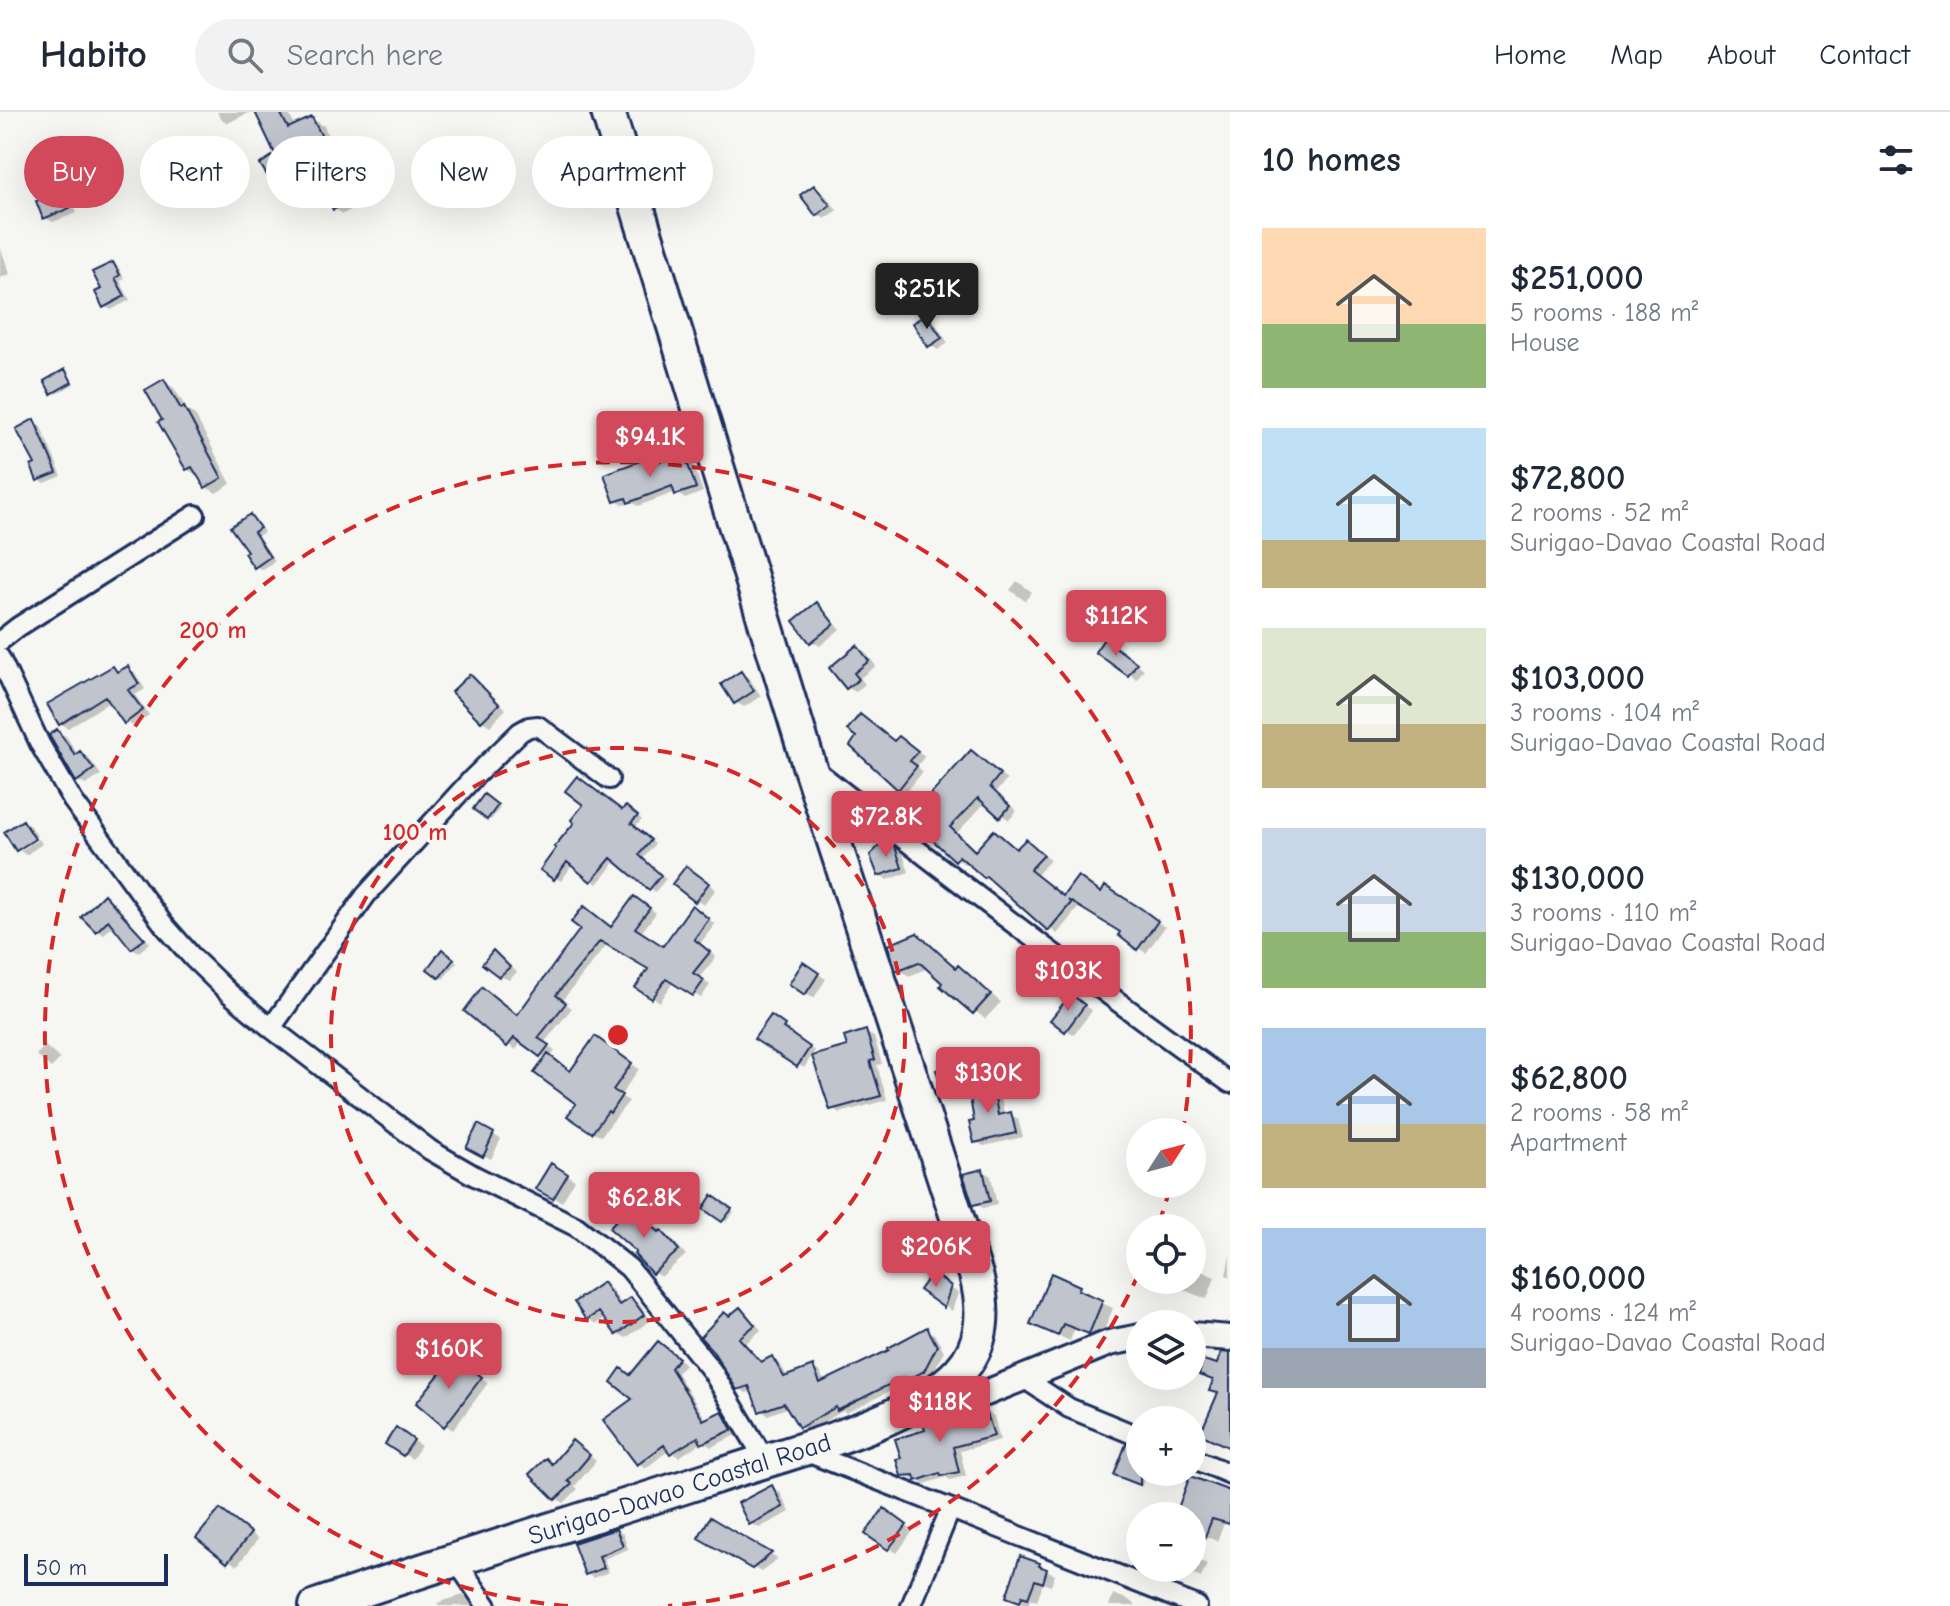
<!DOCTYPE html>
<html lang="en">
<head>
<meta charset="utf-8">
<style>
	:root { --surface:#fff; --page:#f2f2f3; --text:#1f2937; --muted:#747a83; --line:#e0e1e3; --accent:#d1495b }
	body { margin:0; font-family:"Comic Neue",sans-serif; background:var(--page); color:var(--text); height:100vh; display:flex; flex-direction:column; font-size:30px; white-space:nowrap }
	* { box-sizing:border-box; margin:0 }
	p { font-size:26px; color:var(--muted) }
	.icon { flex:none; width:44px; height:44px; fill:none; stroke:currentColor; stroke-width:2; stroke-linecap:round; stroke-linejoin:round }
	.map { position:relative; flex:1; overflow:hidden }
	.side { display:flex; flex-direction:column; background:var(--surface); width:720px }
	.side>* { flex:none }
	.banner { position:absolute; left:24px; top:24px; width:760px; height:72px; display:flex; gap:16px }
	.needle { width:52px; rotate:54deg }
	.fabs { position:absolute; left:1126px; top:1006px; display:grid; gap:16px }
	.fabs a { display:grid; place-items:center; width:80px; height:80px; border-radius:50%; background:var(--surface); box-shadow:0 8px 32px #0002; font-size:40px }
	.scale { position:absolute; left:24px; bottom:20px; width:144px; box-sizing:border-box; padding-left:8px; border:4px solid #1b2f5e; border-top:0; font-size:22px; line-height:28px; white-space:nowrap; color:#1b2f5e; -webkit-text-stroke:6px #f6f6f2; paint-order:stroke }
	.price { position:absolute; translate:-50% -68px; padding:0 18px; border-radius:8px; background:var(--accent); color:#fff; font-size:26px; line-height:52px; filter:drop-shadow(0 2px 4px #0008) }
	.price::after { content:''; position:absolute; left:50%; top:48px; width:24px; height:18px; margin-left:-12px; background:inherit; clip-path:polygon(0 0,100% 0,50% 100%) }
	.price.selected { background:#222; color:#fff }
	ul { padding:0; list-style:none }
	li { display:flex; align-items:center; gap:24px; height:200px; padding:0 32px }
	li span { display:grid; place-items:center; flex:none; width:224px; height:160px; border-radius:0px; color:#555 }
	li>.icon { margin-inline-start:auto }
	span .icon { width:96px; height:96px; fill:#fffc; stroke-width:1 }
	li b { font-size:34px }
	h2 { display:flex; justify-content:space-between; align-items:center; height:96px; padding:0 32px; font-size:34px }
	.tag { padding:0 28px; border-radius:36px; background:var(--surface); box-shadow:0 8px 32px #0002; font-size:28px; line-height:72px }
	.tag.selected { background:var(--accent); color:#fff }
	header { display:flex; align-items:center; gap:48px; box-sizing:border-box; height:112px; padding:0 40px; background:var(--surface); border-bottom:2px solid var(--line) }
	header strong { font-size:38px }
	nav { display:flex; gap:44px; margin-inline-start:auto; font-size:28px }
	.search { width:560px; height:72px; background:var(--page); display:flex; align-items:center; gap:20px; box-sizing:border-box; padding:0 28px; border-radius:44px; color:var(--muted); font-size:30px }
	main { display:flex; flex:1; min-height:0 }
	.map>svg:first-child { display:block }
	.shadow { fill:#0003 }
	.building { fill:#c0c4cd; stroke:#1b2f5e; stroke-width:2 }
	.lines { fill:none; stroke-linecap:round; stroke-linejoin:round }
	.minor-casing { stroke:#1b2f5e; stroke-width:24 }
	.tertiary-casing { stroke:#1b2f5e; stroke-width:30 }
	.trunk-casing { stroke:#1b2f5e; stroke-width:38 }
	.minor { stroke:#f6f6f2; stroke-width:18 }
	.tertiary { stroke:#f6f6f2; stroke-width:24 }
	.trunk { stroke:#f6f6f2; stroke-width:32 }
	.ring { fill:none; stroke:#d62828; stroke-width:4; stroke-dasharray:14 10 }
	.labels { text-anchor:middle; stroke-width:7; stroke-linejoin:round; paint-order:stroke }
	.street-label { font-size:26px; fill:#1b2f5e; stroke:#f6f6f2 }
	.centre { fill:#d62828; stroke:#f6f6f2; stroke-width:4 }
	.ring-label { font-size:24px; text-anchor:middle; font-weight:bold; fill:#d62828; stroke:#f6f6f2; stroke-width:7; stroke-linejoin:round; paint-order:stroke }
</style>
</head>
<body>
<header>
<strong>Habito</strong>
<div class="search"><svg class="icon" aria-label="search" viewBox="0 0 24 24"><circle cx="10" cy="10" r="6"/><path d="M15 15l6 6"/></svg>Search here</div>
<nav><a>Home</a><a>Map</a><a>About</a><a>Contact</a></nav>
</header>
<main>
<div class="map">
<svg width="1230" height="1494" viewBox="0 0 1230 1494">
	<rect width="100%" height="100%" fill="#f6f6f2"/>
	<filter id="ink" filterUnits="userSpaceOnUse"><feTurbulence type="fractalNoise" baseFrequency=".0125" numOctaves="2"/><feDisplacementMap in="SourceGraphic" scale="16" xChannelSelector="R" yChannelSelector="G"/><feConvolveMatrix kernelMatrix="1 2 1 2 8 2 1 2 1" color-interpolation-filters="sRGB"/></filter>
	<g filter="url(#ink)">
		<!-- shadow -->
		<path class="shadow" d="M217 0H250L228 11 220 6Z
			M272 0H283L290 4 295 15 312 7 324 14 336 39 312 51 322 73 305 82 292 72 285 76 273 70 278 43Z
			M649 32 662 52 650 58 647 56Z
			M347 73 355 77 362 92 343 102 335 97Z
			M814 75 823 80 837 98 825 107 817 102Z
			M63 80 71 85 77 101 53 110 44 105Z
			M0 134 10 162 0 166Z
			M112 152 118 155 125 167 120 169 130 188 111 198 104 194V178Z
			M926 205 934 209 948 231 938 238 930 233Z
			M65 259 74 272 56 282 53 280Z
			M164 270 174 276 188 299 195 303 231 372 216 381 206 375 197 363 187 357Z
			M34 310 40 313 62 364 45 371 39 368Z
			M684 343 692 348 703 380 685 387 676 380 638 394 632 390 624 393 616 389 648 348 656 352Z
			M250 404 256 408 264 420 258 424 275 449 262 458 256 454Z
			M1017 469 1032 480 1025 489 1010 478Z
			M817 493 825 498 840 517 820 534 812 529Z
			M857 535 865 540 876 554 860 566 865 572 856 580 848 576Z
			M1113 535 1144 557 1137 567 1129 562Z
			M113 556 120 560 128 556 135 561 145 577 135 583 149 603 133 614 126 610 111 589 68 616 60 611Z
			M741 561 749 566 761 584 744 595 735 590Z
			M470 564 478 569 506 597 490 614 482 609Z
			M57 620 66 624 78 643 81 642 89 646 101 663 86 673 77 669Z
			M900 626 925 644 917 654 923 660 906 680 899 676 896 631Z
			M972 641 1007 668 996 680 1017 699 1009 708 986 690 957 721 977 740 994 720 1018 738 1026 729 1034 734 1050 748 1037 763 1064 785 1113 781 1165 815 1146 841 1138 836 1123 819 1071 788 1070 790 1078 796 1057 822 967 749 964 752 936 730 935 732 927 727Z
			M488 686 500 696 491 708 475 697Z
			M632 699 642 708 635 715 655 732 643 747 666 767 655 780 617 748 597 772 573 752 561 769 543 757 623 700Z
			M853 705 874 720 865 731 858 726 849 709Z
			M23 710 31 715 37 724 18 736V738Z
			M39 727 42 732 26 743 20 739Z
			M894 735 903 742 909 760 888 768 880 763Z
			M694 761 716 777 704 793 696 788Z
			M104 785 111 789 150 831 139 840 132 836 114 813 104 822 98 819 84 805Z
			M641 790 656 801 641 821 664 836 699 800 715 812 700 832 716 845 699 866 710 873 701 886 674 869 660 890 638 875 651 856 608 831 562 889 572 896 544 931 555 939 550 946 571 961 603 931 639 957 620 984 629 989 601 1024 593 1020 578 992 547 947 522 929 516 938 509 933 467 898 519 904Z
			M917 823 1001 890 985 907 943 873 945 871 928 856 909 864 898 857Z
			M446 841 457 850 443 867 430 856Z
			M494 841 517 860 509 868 500 864Z
			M1096 845 1109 854 1104 861 1091 852Z
			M804 853 826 867 814 886 806 881Z
			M1079 889 1092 899 1074 922 1066 918Z
			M777 909 790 918 788 921 815 939 804 956 757 927Z
			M866 921 874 925 882 952 877 953 887 988 840 1001 832 996 849 936Z
			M45 934 60 947 51 956 36 943Z
			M954 953 962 958 969 976 992 972 1000 977 1004 1003 1010 1002 1018 1007 1023 1025 984 1034 976 1030 977 1010 971 979 955 985 947 980Z
			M479 1015 501 1027 491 1047 469 1035Z
			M551 1054 575 1068 562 1090 538 1076Z
			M983 1059 991 1064 997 1093 983 1096 975 1091Z
			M713 1086 734 1100 726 1110 706 1096Z
			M629 1096 670 1125 686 1143 661 1165 653 1160Z
			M927 1114 936 1119 944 1136 927 1144 919 1139Z
			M1230 1143V1165L1226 1163Z
			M1192 1155 1215 1165 1207 1187 1170 1173 1172 1168H1192Z
			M940 1168 958 1181 952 1199 922 1177Z
			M603 1172 611 1177 622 1193 631 1187 639 1192 651 1208 626 1226 617 1221 606 1205 596 1212 588 1207 576 1191Z
			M1080 1176 1090 1182 1089 1185 1113 1196 1101 1227 1075 1216 1070 1229 1044 1217 1076 1188Z
			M740 1198 747 1202 761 1218 745 1232 764 1251 772 1246 779 1250 788 1266 813 1256 820 1260 825 1271 892 1239 926 1218 934 1222 944 1239 932 1263 915 1272 910 1269 846 1301 843 1299 808 1319 800 1314 789 1295 768 1303 760 1298 753 1279 746 1281 739 1276 730 1206Z
			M666 1236 685 1252 677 1261 707 1309 722 1302 730 1306 739 1322 711 1335 703 1330 679 1345 669 1338 646 1356 638 1351 636 1287 631 1265Z
			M463 1251 488 1271 453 1318 445 1313Z
			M986 1300 994 1304 1000 1328 960 1339 966 1364 950 1368 946 1365 925 1372 903 1362V1347Z
			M404 1322 421 1334 412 1347 404 1342Z
			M581 1336 596 1349 575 1374 578 1377 564 1391 556 1386 546 1348 554 1353Z
			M1140 1338V1360H1147L1142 1374 1124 1367Z
			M772 1376 780 1380 790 1400 759 1416 750 1411Z
			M1230 1381V1414L1224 1412 1217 1429 1192 1419V1404H1177Z
			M892 1403 913 1419 897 1441 868 1421Z
			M228 1404 258 1427 237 1454 199 1426Z
			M711 1408 778 1447 761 1460 701 1425Z
			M1140 1417V1455L1129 1449Z
			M616 1419 623 1422 628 1437 604 1447 609 1460 593 1466 587 1462 576 1433Z
			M1192 1445 1207 1452 1201 1466 1183 1458 1192 1456Z
			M1039 1453 1055 1463 1051 1474 1043 1471 1037 1489 1030 1487 1028 1493 1008 1484Z
			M1113 1482 1129 1488 1136 1494H1109Z
			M463 1483 474 1491 470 1494H440L437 1491Z"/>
		<!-- building -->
		<path class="building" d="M255 0H280L288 16 312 5 326 33 301 44 312 67 292 76 285 63 272 71 260 52 275 42Z
			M649 29 660 50 646 57 639 35Z
			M347 70 355 87 333 98 325 81Z
			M814 73 830 93 816 104 800 83Z
			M63 78 70 96 43 107 36 89Z
			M113 150 120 163 115 166 125 184 103 196 95 180 101 177 92 160Z
			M926 202 942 226 928 235 913 211Z
			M65 257 72 270 51 282 44 269Z
			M164 267 181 297 184 295 222 366 205 376 192 355 186 358 158 310 162 308 145 278Z
			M34 307 57 361 37 369 31 354 35 352 16 317Z
			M684 341 696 376 675 383 672 374 628 391 626 386 614 390 604 362 648 346 651 352Z
			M250 402 260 416 254 420 270 445 254 456 244 441 247 439 230 415Z
			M817 490 834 512 810 531 793 509Z
			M1104 527 1137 551 1128 564 1095 540Z
			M857 533 869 549 854 561 859 567 846 577 829 556Z
			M113 554 117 560 128 554 139 572 128 578 143 598 124 612 105 584 59 613 47 592Z
			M741 559 754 579 734 592 721 572Z
			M470 562 499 592 481 610 451 580Z
			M860 602 894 629 899 624 918 639 910 649 917 654 898 678 850 634 856 625 847 618Z
			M57 617 75 643 80 639 94 657 76 670 49 623Z
			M971 638 1000 662 990 675 1010 694 1000 706 978 686 950 715 975 739 994 718 1016 737 1026 727 1044 743 1030 758 1063 784 1078 764 1101 781 1105 774 1142 797 1158 809 1137 838 1118 823 1120 820 1068 788 1071 791 1048 819 986 764 984 766 959 744 955 749 929 725 926 729 905 711Z
			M577 664 622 698 626 694 638 704 631 711 651 728 639 743 661 763 649 778 611 746 591 770 567 750 554 768 540 758 556 736 554 735 574 711 571 708 583 693 565 679Z
			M484 682 498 693 487 708 473 697Z
			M23 708 35 727 16 739 4 720Z
			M885 728 895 735 902 756 878 764 870 743Z
			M686 754 709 771 695 790 672 772Z
			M104 782 145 827 131 837 108 808 96 820 81 805Z
			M634 784 650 796 635 816 663 834 692 793 709 807 694 827 710 840 693 861 704 868 693 884 666 867 652 887 635 876 648 857 600 829 556 883 566 891 538 926 549 933 540 945 514 926 507 935 464 899 482 875 517 903 580 817 571 810 584 794 611 815Z
			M917 821 956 856 958 853 991 882 973 902 940 874 942 871 919 850 896 859 888 833Z
			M442 837 454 847 439 866 427 857Z
			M493 838 510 855 499 865 482 852Z
			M803 850 819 861 805 883 789 872Z
			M1071 882 1085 893 1065 920 1050 908Z
			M771 903 785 913 783 916 810 935 797 955 754 927Z
			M866 918 875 948 870 949 881 984 830 998 812 944 847 934 844 925Z
			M595 924 632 951 613 978 622 983 610 1001 608 999 592 1021 567 1004 576 992 534 961 548 942 570 959Z
			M954 951 963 975 945 982 936 958Z
			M992 970 998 1003 1011 1000 1016 1021 974 1031 969 1010 974 1009 968 974Z
			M478 1012 494 1021 483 1045 466 1036Z
			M551 1051 568 1062 553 1087 535 1077Z
			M983 1057 990 1089 973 1093 963 1062Z
			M712 1083 732 1097 722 1110 703 1097Z
			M629 1093 659 1120 661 1118 679 1138 652 1162 634 1142 636 1140 609 1116Z
			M928 1112 937 1132 917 1140 908 1120Z
			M932 1160 951 1174 944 1196 919 1178Z
			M1051 1161 1080 1174 1078 1178 1103 1188 1089 1222 1063 1212 1058 1224 1030 1212Z
			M603 1170 619 1193 631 1185 644 1203 616 1223 599 1200 586 1208 574 1190Z
			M740 1195 755 1213 739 1226 761 1250 772 1244 784 1265 813 1254 820 1271 889 1238 888 1236 927 1215 937 1234 924 1259 906 1269 904 1265 837 1299 836 1295 799 1316 784 1291 759 1300 749 1274 737 1278 713 1239 700 1225 724 1200 729 1204Z
			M658 1229 679 1246 671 1256 703 1308 722 1299 732 1318 701 1332 698 1325 670 1342 664 1333 637 1353 603 1308 632 1287 611 1270 621 1256 630 1263Z
			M1221 1240 1230 1241V1336L1200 1322 1218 1281 1209 1279 1213 1268 1199 1263 1203 1248 1217 1252Z
			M454 1244 482 1265 444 1315 416 1291Z
			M986 1298 994 1324 953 1335 959 1360 941 1364 940 1361 916 1369 914 1363 901 1364 896 1347 901 1346 895 1327 925 1318 923 1310Z
			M396 1315 414 1328 403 1344 385 1332Z
			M572 1328 590 1343 568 1369 572 1372 555 1388 529 1362 546 1346 552 1352Z
			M1126 1332 1140 1337V1373L1114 1363Z
			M1190 1364 1230 1379V1412L1212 1407 1193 1455 1192 1404H1175Z
			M772 1373 783 1395 749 1413 738 1391Z
			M884 1396 907 1413 888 1438 865 1422Z
			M220 1397 251 1421 227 1451 196 1426Z
			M710 1405 730 1417 772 1441 752 1457 698 1426Z
			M616 1417 623 1434 599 1444 604 1456 585 1463 573 1431Z
			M1020 1444 1040 1451 1039 1454 1047 1457 1043 1471 1035 1468 1028 1486 1022 1484 1020 1490 1006 1485Z"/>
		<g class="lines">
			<defs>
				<path id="minor" d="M0 529 18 515 195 403
					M0 546 40 632 73 689 164 813 194 847 229 881 271 916 430 1038 475 1064 577 1115 629 1156 712 1259 765 1348
					M814 657C951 765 1088 870 1230 971
					M271 916 366 783 472 667 520 620 529 615 538 614 609 667
					M1025 1267 1069 1296 1140 1325
					M804 1339 1197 1494
					M1192 1346 1230 1362
					M456 1449 487 1494
					M911 1494 950 1398"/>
				<path id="tertiary" d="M1192 1223 1230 1226
					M934 1280 965 1284 986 1281 1109 1231 1140 1225"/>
				<g id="trunk">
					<path id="s1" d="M316 1494C450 1448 586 1407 721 1363 789 1340 910 1312 959 1260 985 1232 985 1198 976 1163L809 653 608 0"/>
				</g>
			</defs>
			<!-- minor casing -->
			<use href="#minor" class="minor-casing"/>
			<!-- tertiary casing -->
			<use href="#tertiary" class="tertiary-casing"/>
			<!-- trunk casing -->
			<use href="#trunk" class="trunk-casing"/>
			<!-- minor -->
			<use href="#minor" class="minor"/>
			<!-- tertiary -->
			<use href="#tertiary" class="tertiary"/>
			<!-- trunk -->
			<use href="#trunk" class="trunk"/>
		</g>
	</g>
	<!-- distance rings -->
	<g class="ring">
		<circle cx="618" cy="923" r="287"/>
		<path d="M1170 1076A573 573 0 0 1 1158 1114M1139 1161A573 573 0 0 1 668 1494M568 1494A573 573 0 1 1 1183 1018"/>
	</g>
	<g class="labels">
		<!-- street labels -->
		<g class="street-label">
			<text dy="9" stroke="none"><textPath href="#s1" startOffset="382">Surigao-Davao Coastal Road</textPath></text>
		</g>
	</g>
	<circle cx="618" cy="923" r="12" class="centre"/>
	<g class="ring-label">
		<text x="213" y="526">200 m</text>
		<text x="415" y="728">100 m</text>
	</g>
</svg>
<div class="fabs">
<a><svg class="needle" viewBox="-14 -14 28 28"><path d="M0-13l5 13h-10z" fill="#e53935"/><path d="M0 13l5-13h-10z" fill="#747a83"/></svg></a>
<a><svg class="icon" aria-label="locate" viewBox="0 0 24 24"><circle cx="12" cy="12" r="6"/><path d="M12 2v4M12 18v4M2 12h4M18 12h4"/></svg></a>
<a><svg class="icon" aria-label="layers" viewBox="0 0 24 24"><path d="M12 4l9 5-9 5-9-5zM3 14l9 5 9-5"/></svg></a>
<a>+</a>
<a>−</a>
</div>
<div class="scale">50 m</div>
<b class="price selected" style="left:927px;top:219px">$251K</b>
<b class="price" style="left:650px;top:367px">$94.1K</b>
<b class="price" style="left:1116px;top:546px">$112K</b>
<b class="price" style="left:886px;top:747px">$72.8K</b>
<b class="price" style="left:1068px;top:901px">$103K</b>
<b class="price" style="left:988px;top:1003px">$130K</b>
<b class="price" style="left:644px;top:1128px">$62.8K</b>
<b class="price" style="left:936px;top:1177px">$206K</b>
<b class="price" style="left:449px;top:1279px">$160K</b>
<b class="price" style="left:940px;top:1332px">$118K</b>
<div class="banner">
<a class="tag selected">Buy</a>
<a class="tag">Rent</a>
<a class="tag">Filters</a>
<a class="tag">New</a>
<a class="tag">Apartment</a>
</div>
</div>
<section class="side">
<h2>10 homes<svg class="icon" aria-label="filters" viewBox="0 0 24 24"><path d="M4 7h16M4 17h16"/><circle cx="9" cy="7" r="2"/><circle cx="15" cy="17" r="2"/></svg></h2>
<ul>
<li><span style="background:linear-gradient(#ffd9b3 60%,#8fb573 0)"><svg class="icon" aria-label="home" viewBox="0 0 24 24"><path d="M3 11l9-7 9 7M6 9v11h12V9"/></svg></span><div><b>$251,000</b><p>5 rooms · 188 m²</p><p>House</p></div></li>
<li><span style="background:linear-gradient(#bfe0f5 70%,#c2b280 0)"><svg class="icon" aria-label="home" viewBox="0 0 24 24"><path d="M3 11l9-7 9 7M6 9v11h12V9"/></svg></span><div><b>$72,800</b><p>2 rooms · 52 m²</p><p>Surigao-Davao Coastal Road</p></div></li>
<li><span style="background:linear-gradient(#dfe7d0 60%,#c2b280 0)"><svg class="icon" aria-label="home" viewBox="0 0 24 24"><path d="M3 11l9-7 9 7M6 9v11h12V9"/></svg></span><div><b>$103,000</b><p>3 rooms · 104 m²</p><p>Surigao-Davao Coastal Road</p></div></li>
<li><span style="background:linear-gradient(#c9d6e8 65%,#8fb573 0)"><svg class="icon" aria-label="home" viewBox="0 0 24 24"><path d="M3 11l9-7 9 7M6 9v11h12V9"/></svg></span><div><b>$130,000</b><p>3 rooms · 110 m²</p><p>Surigao-Davao Coastal Road</p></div></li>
<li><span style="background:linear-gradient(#a9c7e8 60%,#c2b280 0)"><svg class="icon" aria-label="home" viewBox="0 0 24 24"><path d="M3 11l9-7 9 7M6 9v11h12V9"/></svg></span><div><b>$62,800</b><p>2 rooms · 58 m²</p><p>Apartment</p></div></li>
<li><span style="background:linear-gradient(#a9c7e8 75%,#9aa5b1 0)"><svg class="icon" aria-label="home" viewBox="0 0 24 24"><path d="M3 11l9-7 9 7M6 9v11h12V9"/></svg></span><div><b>$160,000</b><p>4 rooms · 124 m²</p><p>Surigao-Davao Coastal Road</p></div></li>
</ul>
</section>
</main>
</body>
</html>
